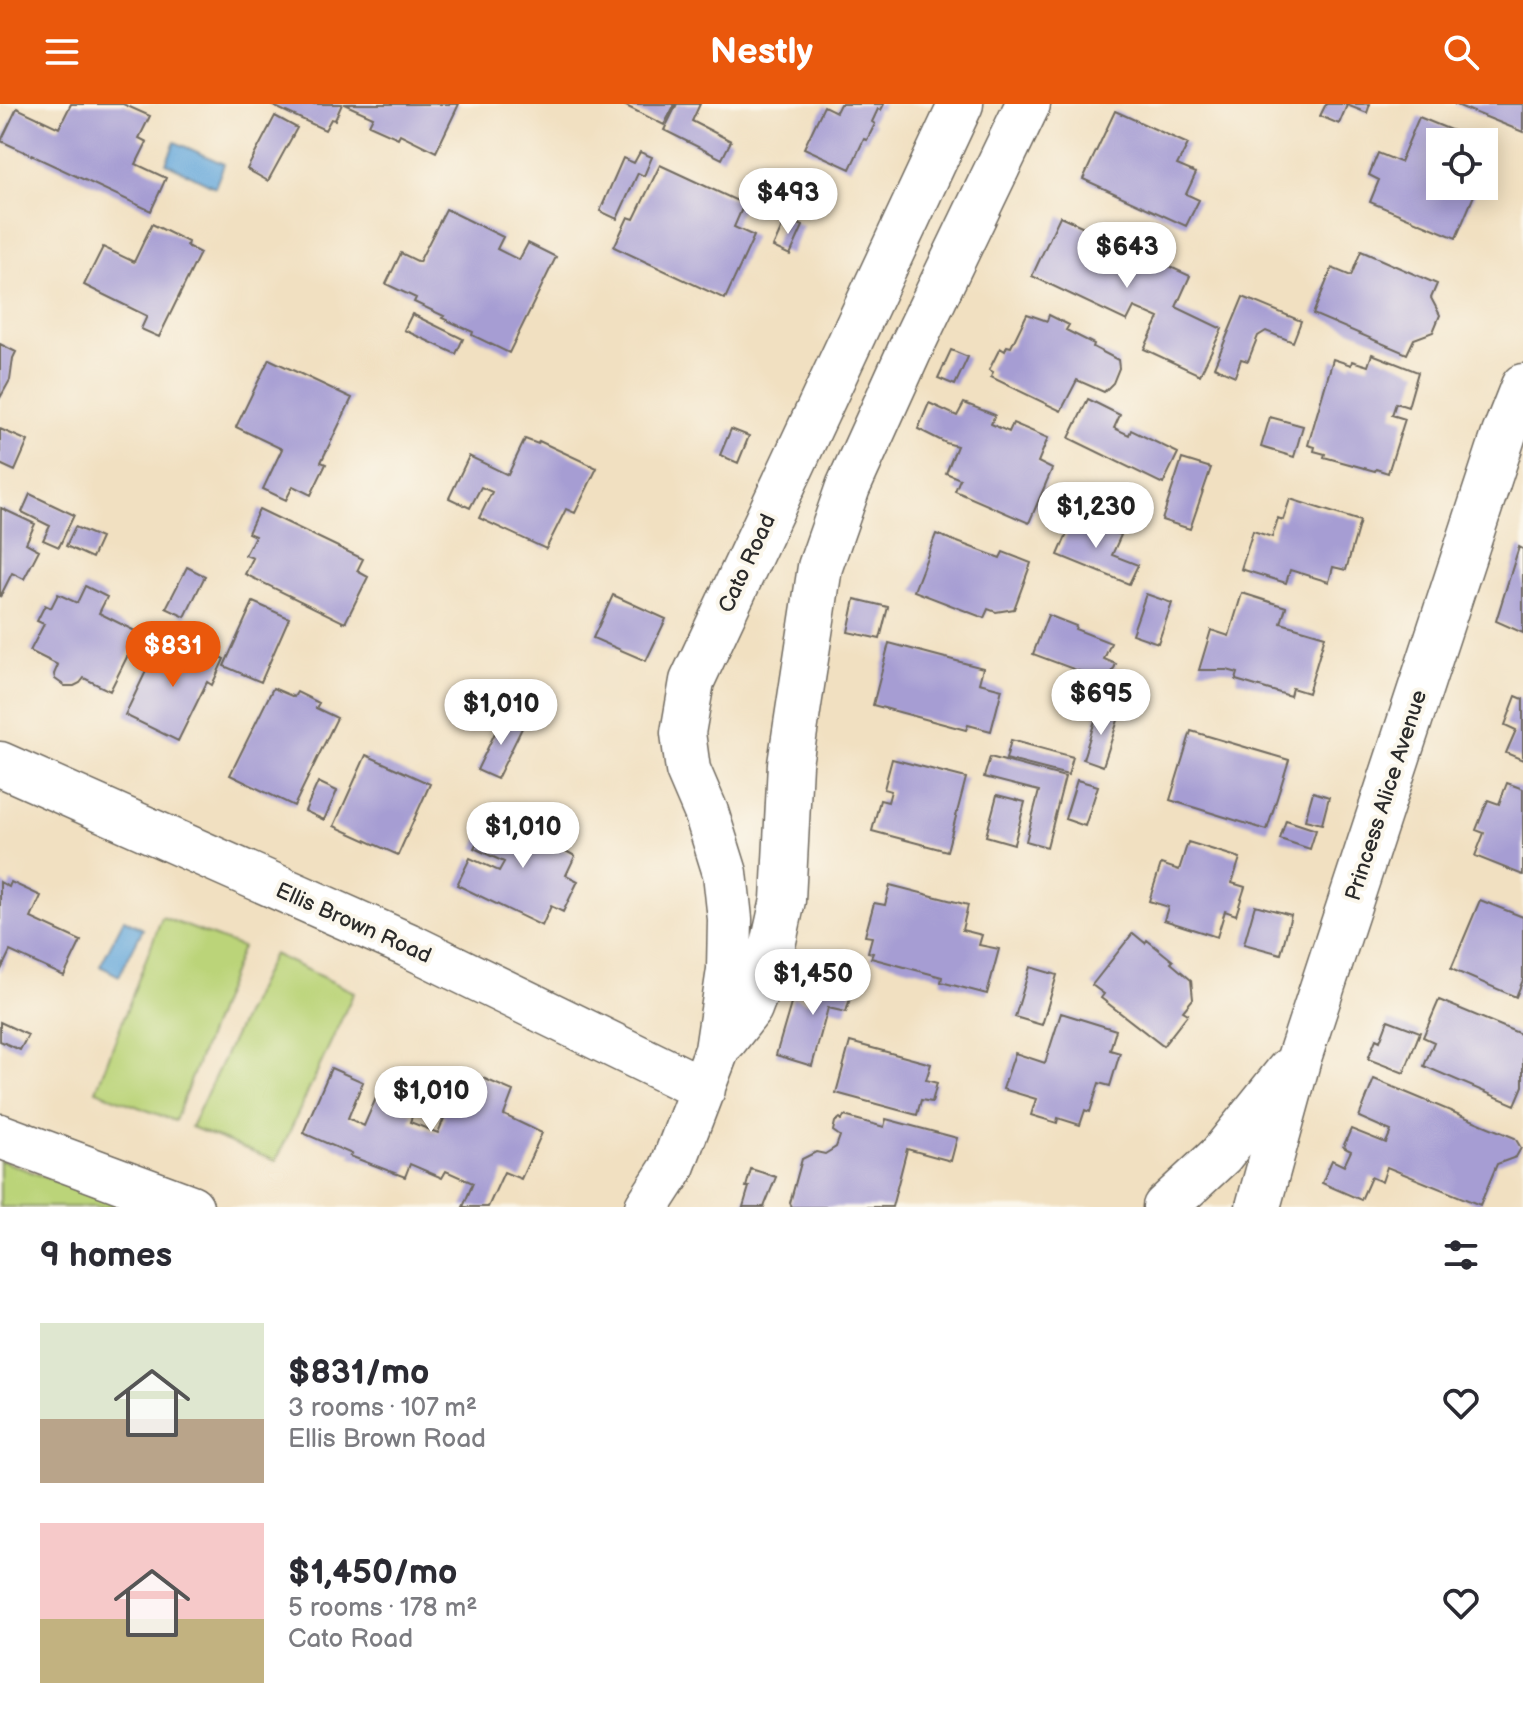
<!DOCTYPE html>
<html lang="en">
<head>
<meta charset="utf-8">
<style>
	:root { --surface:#fff; --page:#f2f2f3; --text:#2b2b33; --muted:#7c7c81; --accent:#ea580c }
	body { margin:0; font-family:"Balsamiq Sans",sans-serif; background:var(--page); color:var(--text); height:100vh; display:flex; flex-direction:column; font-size:30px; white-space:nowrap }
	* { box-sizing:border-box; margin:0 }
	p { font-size:26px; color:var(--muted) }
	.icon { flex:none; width:44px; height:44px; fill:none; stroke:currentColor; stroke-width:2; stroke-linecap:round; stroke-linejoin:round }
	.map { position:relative; height:1103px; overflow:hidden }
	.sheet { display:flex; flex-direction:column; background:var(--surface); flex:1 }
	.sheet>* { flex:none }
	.tools { position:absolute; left:1426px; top:24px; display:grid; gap:16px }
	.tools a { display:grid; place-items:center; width:72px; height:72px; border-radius:0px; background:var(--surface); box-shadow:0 4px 20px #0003; font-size:40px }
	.price { position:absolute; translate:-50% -68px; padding:0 18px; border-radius:28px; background:#fff; color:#222; font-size:26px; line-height:52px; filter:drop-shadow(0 2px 4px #0008) }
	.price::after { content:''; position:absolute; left:50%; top:48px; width:24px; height:18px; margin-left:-12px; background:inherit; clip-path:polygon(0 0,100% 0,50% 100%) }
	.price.on { background:var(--accent); color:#fff }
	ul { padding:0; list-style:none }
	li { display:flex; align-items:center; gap:24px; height:200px; padding:0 40px }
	li span { display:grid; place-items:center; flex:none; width:224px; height:160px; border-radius:0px; color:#555 }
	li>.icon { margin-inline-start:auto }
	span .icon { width:96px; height:96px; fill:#fffc; stroke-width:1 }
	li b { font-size:34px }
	h2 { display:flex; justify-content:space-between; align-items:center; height:96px; padding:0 40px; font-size:34px }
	header { display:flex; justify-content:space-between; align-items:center; height:104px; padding:0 40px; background:var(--accent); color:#fff; font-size:36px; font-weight:600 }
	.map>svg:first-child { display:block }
	.green { fill:#bbd479; stroke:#738052; stroke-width:2 }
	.water { fill:#66a8da; stroke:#486a82; stroke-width:2 }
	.building { fill:#a69dd3 }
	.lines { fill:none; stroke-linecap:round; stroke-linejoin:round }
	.minor-casing { stroke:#706a60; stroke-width:47 }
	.minor { stroke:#fff; stroke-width:44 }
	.labels { text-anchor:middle; stroke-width:8; stroke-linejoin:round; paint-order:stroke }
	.street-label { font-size:22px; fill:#2b2b2b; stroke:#fbf7ec }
</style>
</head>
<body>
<header><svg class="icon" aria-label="menu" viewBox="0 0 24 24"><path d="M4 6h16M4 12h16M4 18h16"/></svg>Nestly<svg class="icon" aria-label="search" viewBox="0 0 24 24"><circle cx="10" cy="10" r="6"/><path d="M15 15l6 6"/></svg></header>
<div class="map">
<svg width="1523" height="1103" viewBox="0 0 1523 1103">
	<rect width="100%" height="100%" fill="#fbf7ec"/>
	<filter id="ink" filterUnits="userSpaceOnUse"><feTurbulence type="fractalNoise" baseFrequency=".0125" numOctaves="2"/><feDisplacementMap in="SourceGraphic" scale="16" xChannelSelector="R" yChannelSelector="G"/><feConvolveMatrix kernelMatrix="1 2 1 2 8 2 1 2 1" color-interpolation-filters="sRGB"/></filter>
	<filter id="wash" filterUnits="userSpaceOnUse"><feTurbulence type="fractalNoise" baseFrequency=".006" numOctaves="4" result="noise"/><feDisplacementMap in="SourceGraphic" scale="32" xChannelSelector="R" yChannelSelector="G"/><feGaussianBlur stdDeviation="1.8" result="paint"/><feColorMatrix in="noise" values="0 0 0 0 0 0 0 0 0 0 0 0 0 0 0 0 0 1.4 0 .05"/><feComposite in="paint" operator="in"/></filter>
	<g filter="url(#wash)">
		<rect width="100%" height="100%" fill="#f1e0c1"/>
		<!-- green -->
		<path class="green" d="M162 813 242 843 175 1017 96 987Z
			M273 850 354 888 276 1057 191 1023Z
			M0 1056 124 1103H0Z"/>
		<!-- water -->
		<path class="water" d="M175 38 224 60 215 83 166 59Z
			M124 815 143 825 119 872 100 862Z"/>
		<g id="blocks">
			<!-- building -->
			<path class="building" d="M71 0H123L150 12 139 34 147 38 136 60 166 74 151 107 1 37 17 4 59 24Z
				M269 0H342L335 16 331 15 325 26Z
				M344 0H459L436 48 400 30 398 34 369 21 373 13Z
				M622 0H675L664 21Z
				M677 0H700L692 17 731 37 722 55 664 26Z
				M840 0H884L881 6 878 5 872 18 875 20 867 36 864 35 850 65 804 44 824 2 836 8Z
				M1326 0H1370L1367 9 1347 1 1339 20 1320 12Z
				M1454 0H1523V28Z
				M1115 7 1188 40 1177 61 1196 69 1186 90 1199 96 1186 122 1083 75Z
				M275 12 297 24 268 77 247 65Z
				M1419 13 1480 38H1440V82H1478L1456 134 1370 98 1379 76 1369 71 1378 49 1400 58Z
				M640 48 652 53 644 72 638 69 617 115 600 107 623 54 634 59Z
				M660 61 744 100 734 123 754 132 725 195 614 143 628 113 634 115Z
				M446 105 503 133 497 145 519 156 528 139 556 153 509 249 472 231 473 228 442 214 444 212 414 198 416 194 386 180 401 149 419 158Z
				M1060 112 1190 172 1176 203 1222 225 1200 271 1144 245 1159 214 1134 203 1127 217 1032 172Z
				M786 114 803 122 790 151 773 143Z
				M152 120 188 138 187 142 200 149 159 233 141 225 147 212 84 181 103 143 134 158Z
				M1361 147 1437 180 1431 194 1440 211 1433 228 1414 235 1407 250 1313 210 1332 164 1351 172Z
				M1243 193 1301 217 1293 238 1266 227 1258 232 1248 257 1241 255 1235 272 1214 263Z
				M412 210 463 235 456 250 404 226Z
				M1027 210 1047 217 1049 211 1069 221 1066 226 1094 240 1093 243 1118 256 1119 264 1113 279 1104 288 1077 276 1061 307 991 273 993 268 989 266 1000 244 1005 247 1007 242 1011 243Z
				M0 240 16 248 13 254 10 276 0 294Z
				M951 246 968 253 955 281 938 274Z
				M1372 250 1418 268 1408 303 1396 299 1392 311 1405 315 1388 369 1376 365 1375 367 1324 353 1325 350 1314 347 1315 343 1308 341 1333 255 1351 261 1352 257 1368 262Z
				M269 255 352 294 321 358 326 360 311 391 293 382 286 396 263 385 282 345 236 323Z
				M1088 295 1120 311 1114 324 1129 331 1131 326 1178 349 1163 380 1069 334Z
				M929 299 957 312 964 299 995 311 991 320 1009 328 1013 319 1048 334 1038 358 1052 365 1029 419 955 387 960 375 946 369 957 342 946 339 918 325Z
				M1270 313 1303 322 1294 353 1261 343Z
				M0 325 28 337 15 367 0 360Z
				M731 325 749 332 738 359 720 351Z
				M525 335 538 340 539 337 597 364 575 409 566 405 546 445 479 414 492 388 481 383 470 404 449 394 469 352 508 371Z
				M1182 355 1211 364 1190 425 1162 416Z
				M30 390 74 411 59 443 43 436 50 422 22 408Z
				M1290 395 1360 417 1346 466 1333 463 1329 478 1290 466 1286 479 1241 465 1253 427 1272 433 1278 414 1283 416Z
				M1 404 35 420 26 439 39 446 24 475 12 469 0 493Z
				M259 405 363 455 357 467 368 473 345 519 245 470 253 454 245 451 255 432 248 429Z
				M1075 411 1121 431 1112 451 1138 461 1129 480 1058 451Z
				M75 423 101 434 92 454 66 442Z
				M936 430 1000 454 1003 448 1031 459 1014 505 996 508 988 505 984 514 914 487Z
				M1519 443 1523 445V529L1496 517Z
				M187 463 205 472 185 513 166 504Z
				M85 482 107 493 99 509 139 529 110 587 84 574 80 579 74 582H65L55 575 54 570 58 561 30 547 44 520 37 517 45 501 51 504 58 490 77 499Z
				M1242 489 1286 503 1281 519 1325 532 1308 589 1292 584 1290 592 1236 576 1238 569 1227 566H1199L1211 526 1229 532Z
				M1146 490 1172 499 1158 539 1132 530Z
				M613 491 666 515 646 557 593 534Z
				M855 495 888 503 880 535 848 528Z
				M253 498 289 514 261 578 224 562Z
				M1048 511 1076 522 1075 525 1111 539 1104 555 1116 560 1108 578 1033 550Z
				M186 537 224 555 212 581 207 578 178 637 125 611 157 544 178 554Z
				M889 539 983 564 979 579 1002 585 991 627 968 621 966 626 873 601Z
				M273 584 294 593 297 588 319 599 316 604 337 614 294 702 230 671Z
				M1516 592 1523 595V656L1506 649 1516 626 1505 621Z
				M1099 604 1120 610 1103 662 1083 655Z
				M504 610 524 620 497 675 477 666Z
				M1191 627 1289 656 1267 726 1170 696Z
				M1011 636 1073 653 1068 671 1006 655Z
				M366 651 430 680 398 751 334 722Z
				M990 653 1065 673 1047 743 1026 737 1039 687 984 673Z
				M892 655 966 674 947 747 872 727 880 696 888 698 891 687 884 685Z
				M1077 676 1098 682 1085 722 1065 715Z
				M318 678 337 687 324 716 305 707Z
				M1507 679 1523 685V771L1475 752 1484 729 1476 726 1488 696 1499 700Z
				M1313 688 1329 693 1322 720 1305 716Z
				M997 691 1025 698 1014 740 986 732Z
				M491 711 542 735 551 716 571 726 562 745 575 752 566 771 578 777 563 808 551 802 542 822 457 781 470 754 499 767 504 758 474 744Z
				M1286 716 1316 726 1310 745 1280 735Z
				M1188 738 1240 754 1232 779 1245 783 1236 811 1225 807 1217 833 1164 816 1168 803 1149 797 1161 760 1179 766Z
				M0 778 9 783 11 778 41 792 31 814 81 837 64 872 10 847 0 868Z
				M890 781 968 801 962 826 982 831 979 841 999 845 987 890 941 878 942 873 871 854 873 849 868 848 872 833 865 832 874 799 885 801Z
				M1480 796 1523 813V876L1516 893 1451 865Z
				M1255 801 1291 811 1281 850 1244 840Z
				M1133 829 1145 839 1147 836 1173 857 1171 859 1191 876 1193 895 1183 907 1188 910 1163 942 1101 894 1104 890 1092 881Z
				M1030 863 1057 871 1042 921 1015 913Z
				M819 866 855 877 846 908 828 904 812 962 776 951 793 893 810 899Z
				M1439 896 1523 931V982L1515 1001 1424 962 1434 938 1423 933Z
				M1061 909 1116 926 1110 946 1120 949 1110 982 1099 979 1090 1008 1085 1006 1080 1021 1058 1014 1057 1019 1031 1011 1036 995 1003 985 1015 949 1045 959Z
				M1388 916 1420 928 1404 969 1368 955 1376 935 1380 937Z
				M0 918 28 931 20 946 0 937Z
				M850 938 931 960 926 976 937 979 932 998 921 996 917 1011 836 989Z
				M331 964 363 978 348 1014 364 1022 376 994 413 1010 410 1018 438 1029 445 1012 433 1007 431 1003V996L436 989 444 988 450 991 462 965 513 987 504 1011 542 1029 521 1075 504 1068 488 1103H463L473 1079 446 1067 442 1074 410 1060 405 1073 350 1052 352 1050 303 1029Z
				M1374 975 1515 1034 1521 1044 1516 1053 1497 1060 1480 1101 1387 1063 1382 1078 1371 1073 1361 1096 1322 1079 1332 1056 1344 1062 1351 1047 1343 1043 1351 1025 1386 1039 1391 1027 1359 1013Z
				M844 1012 884 1023 886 1015 957 1034 951 1057 907 1045 892 1103H792L790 1099 802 1055 816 1048 825 1050 836 1043 840 1032 833 1027 835 1018 840 1014 842 1016Z
				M751 1065 776 1073 764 1103H743L749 1083H746Z"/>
		</g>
	</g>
	<g filter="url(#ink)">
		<use href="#blocks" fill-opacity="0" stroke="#706a60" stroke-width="2"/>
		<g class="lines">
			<defs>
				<path id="minor" d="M0 660 408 841 703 985
					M725 936 750 904 772 846 783 796 790 660 820 463 848 383 909 248 1028 0
					M0 1032 191 1103
					M647 1103 671 1066 717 946 729 866 730 815 725 769 706 708 688 666 683 629 692 577 961 0
					M1165 1103 1221 1051 1289 966
					M1258 1103 1299 954 1504 330 1523 282"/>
			</defs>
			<!-- minor casing -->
			<use href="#minor" class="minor-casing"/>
			<!-- minor -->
			<use href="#minor" class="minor"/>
		</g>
	</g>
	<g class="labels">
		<!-- street labels -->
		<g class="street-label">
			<text transform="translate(746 459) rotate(-65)" y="8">Cato Road</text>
			<text transform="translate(1385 691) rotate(-72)" y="8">Princess Alice Avenue</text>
			<text transform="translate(354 818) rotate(24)" y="8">Ellis Brown Road</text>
		</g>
	</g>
</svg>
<div class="tools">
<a><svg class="icon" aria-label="locate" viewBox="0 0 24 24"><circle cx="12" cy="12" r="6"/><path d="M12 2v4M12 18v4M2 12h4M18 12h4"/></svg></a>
</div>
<b class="price" style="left:788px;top:132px">$493</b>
<b class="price" style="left:1127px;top:186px">$643</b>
<b class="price" style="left:1096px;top:446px">$1,230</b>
<b class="price on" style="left:173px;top:585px">$831</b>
<b class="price" style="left:1101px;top:633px">$695</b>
<b class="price" style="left:501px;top:643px">$1,010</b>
<b class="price" style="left:523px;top:766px">$1,010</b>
<b class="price" style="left:813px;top:913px">$1,450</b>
<b class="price" style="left:431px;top:1030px">$1,010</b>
</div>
<section class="sheet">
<h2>9 homes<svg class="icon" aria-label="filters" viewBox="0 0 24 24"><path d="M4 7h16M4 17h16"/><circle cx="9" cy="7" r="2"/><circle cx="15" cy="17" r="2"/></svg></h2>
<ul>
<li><span style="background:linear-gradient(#dfe7d0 60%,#b9a48a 0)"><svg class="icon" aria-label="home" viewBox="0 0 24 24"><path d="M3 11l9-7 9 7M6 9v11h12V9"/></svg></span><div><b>$831/mo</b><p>3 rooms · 107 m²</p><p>Ellis Brown Road</p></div><svg class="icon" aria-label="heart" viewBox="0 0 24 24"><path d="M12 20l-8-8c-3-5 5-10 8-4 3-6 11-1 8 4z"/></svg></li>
<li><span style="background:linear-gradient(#f6c9c9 60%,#c2b280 0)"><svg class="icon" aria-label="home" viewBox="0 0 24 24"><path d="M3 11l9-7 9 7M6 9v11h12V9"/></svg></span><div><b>$1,450/mo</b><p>5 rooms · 178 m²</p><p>Cato Road</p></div><svg class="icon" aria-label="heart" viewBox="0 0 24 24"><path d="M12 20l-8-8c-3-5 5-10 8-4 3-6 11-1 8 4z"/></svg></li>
</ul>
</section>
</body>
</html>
